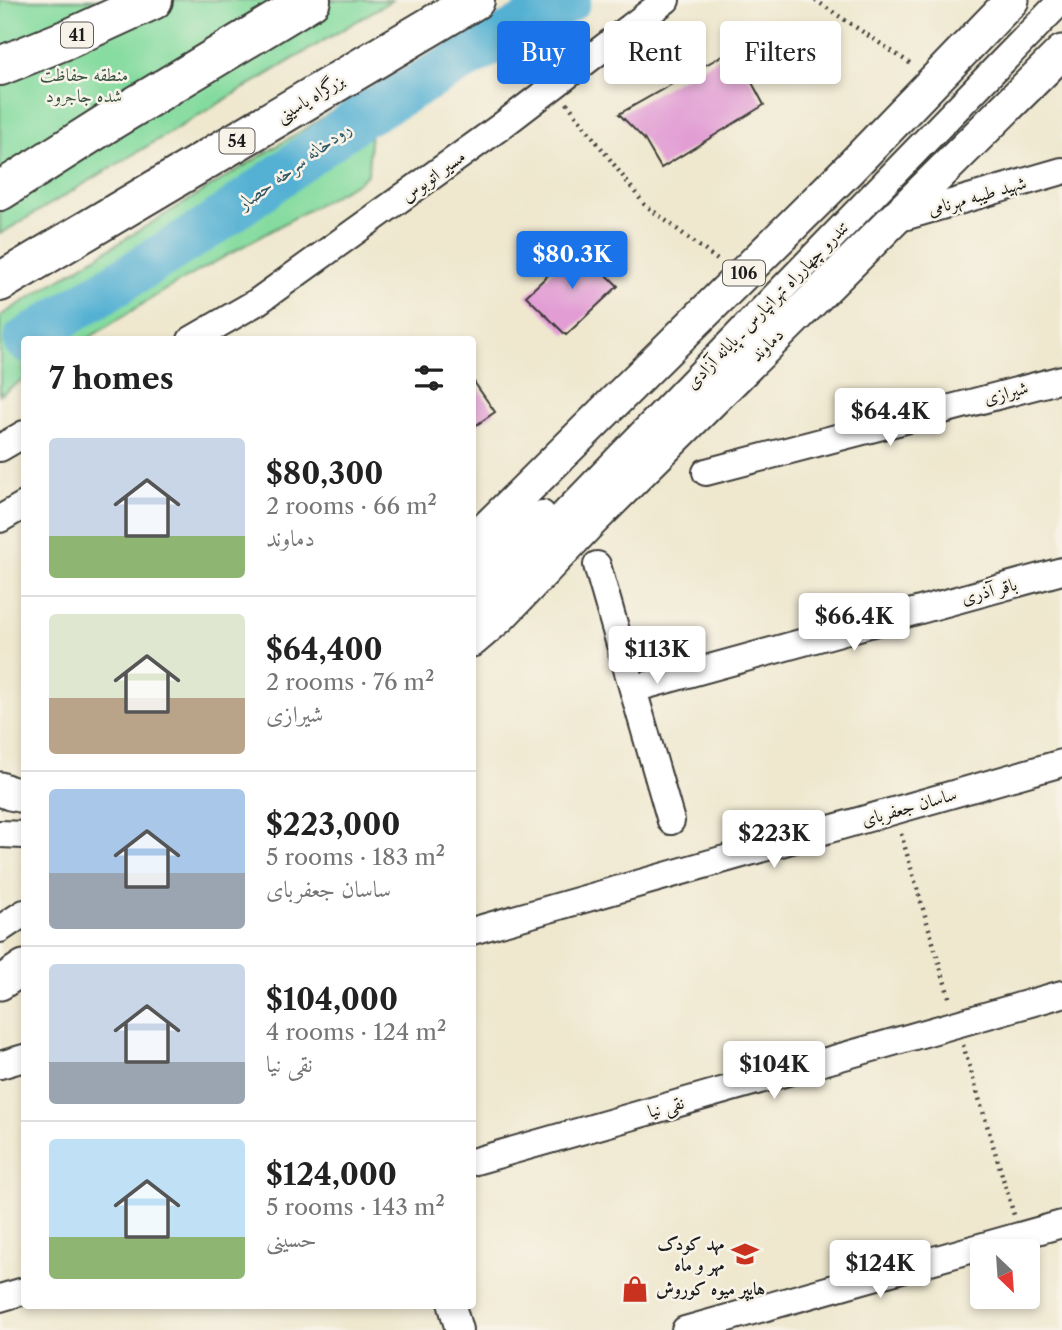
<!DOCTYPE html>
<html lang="en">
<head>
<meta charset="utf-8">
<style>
	:root { --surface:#fff; --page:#f2f2f2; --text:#222; --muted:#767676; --line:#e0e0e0; --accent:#1a73e8 }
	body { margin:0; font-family:"Libre Caslon Text",Amiri,serif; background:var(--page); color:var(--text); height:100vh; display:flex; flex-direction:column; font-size:26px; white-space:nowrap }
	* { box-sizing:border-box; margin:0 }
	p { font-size:23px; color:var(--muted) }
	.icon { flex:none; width:38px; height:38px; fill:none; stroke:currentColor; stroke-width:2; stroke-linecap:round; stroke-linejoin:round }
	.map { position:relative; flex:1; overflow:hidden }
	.panel { position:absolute; left:21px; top:336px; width:455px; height:973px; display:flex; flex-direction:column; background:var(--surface); border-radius:7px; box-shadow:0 4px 10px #0003 }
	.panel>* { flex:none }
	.top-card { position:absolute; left:497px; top:21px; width:458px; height:63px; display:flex; gap:14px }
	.needle { width:46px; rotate:155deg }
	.fabs { position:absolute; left:970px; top:1239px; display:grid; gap:14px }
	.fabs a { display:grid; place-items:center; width:70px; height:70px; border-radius:7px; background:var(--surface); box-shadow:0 4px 10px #0003; font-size:35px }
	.price { position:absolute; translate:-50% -60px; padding:0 16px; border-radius:7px; background:#fff; color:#222; font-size:23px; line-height:46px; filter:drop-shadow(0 2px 4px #0008) }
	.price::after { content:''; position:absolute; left:50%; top:42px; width:21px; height:16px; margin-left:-10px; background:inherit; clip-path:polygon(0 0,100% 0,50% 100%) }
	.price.active { background:var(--accent); color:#fff }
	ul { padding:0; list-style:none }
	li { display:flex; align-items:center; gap:21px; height:175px; padding:0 28px }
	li+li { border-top:2px solid var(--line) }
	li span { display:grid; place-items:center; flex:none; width:196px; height:140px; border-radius:7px; color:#555 }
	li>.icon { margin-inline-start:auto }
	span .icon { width:84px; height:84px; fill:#fffc; stroke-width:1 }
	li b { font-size:30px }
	h2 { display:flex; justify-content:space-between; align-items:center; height:84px; padding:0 28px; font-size:30px }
	.tag { padding:0 24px; border-radius:7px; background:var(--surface); box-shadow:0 4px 10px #0003; font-size:24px; line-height:63px }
	.tag.active { background:var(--accent); color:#fff }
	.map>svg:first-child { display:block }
	.green { fill:#84db9f; stroke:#507c5e; stroke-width:2 }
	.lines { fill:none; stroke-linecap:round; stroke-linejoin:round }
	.river { stroke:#54b1d3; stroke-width:44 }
	.building { fill:#e29ed4 }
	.minor-casing { stroke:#3c3b37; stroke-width:30 }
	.major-casing { stroke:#3c3b37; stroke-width:37 }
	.highway-casing { stroke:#3c3b37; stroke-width:42 }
	.path { stroke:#3c3b37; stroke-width:4.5; stroke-dasharray:2 5; stroke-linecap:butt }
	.minor { stroke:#fff; stroke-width:26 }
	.major { stroke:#fff; stroke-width:33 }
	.highway { stroke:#fff; stroke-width:38 }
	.labels { text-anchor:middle; stroke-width:5; stroke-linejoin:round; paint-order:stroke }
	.shield { fill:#f7f3e8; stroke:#5e5c59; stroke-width:2 }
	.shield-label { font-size:16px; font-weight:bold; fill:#1c1c1c }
	.park-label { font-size:18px; fill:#3b5543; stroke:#f7f3e8 }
	.street-label { font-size:18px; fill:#1c1c1c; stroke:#f7f3e8 }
	.poi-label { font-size:18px; font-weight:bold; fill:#1c1c1c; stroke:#f7f3e8; text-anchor:end }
	.water-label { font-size:19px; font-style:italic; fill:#325865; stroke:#f7f3e8 }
</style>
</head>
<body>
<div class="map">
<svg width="1062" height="1330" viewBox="0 0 1062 1330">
	<rect width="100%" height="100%" fill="#f7f3e8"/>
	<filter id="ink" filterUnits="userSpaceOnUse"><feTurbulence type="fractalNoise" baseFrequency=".0143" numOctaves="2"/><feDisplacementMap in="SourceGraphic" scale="14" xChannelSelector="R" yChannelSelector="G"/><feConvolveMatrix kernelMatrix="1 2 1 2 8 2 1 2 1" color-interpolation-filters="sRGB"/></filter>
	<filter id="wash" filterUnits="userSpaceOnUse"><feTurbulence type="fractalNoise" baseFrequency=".00686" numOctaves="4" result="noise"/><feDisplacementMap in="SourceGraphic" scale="28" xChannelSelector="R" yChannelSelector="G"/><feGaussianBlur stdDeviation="1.57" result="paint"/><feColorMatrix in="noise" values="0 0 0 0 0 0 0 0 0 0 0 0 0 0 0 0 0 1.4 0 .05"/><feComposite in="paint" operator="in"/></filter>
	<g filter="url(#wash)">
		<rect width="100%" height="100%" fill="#efe8cf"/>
		<!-- green -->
		<path class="green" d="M0 0H392L0 234Z
			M358 96 371 125 368 174 360 181 165 290 87 339 24 340V379L0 395V316Z"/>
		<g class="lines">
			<!-- river -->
			<path class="river" d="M25 340 215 223 362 116 569 0"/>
		</g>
		<g id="blocks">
			<!-- building -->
			<path class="building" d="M734 49 764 105 661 168 644 139 619 114Z
				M578 247 618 286 566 335 526 296Z
				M472 379 495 412 472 428Z"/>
		</g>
	</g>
	<g filter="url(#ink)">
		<use href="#blocks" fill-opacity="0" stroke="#3c3b37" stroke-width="2"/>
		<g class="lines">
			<defs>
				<path id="minor" d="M893 220 1062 171
					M191 340 257 302 500 127 666 0
					M0 448 24 434
					M706 472 1062 379
					M0 519 24 505
					M597 565 671 821
					M472 577 542 514
					M472 609 1062 0
					M633 689 1062 571
					M0 834 24 835
					M0 929 24 913
					M472 931 1062 763
					M0 1065 24 1058
					M472 1162 1062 994
					M0 1298 24 1291
					M452 1306 459 1330
					M685 1330 1062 1224"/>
				<path id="major" d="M472 543 848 170 1012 0
					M472 640 500 616 586 526 1062 52
					M0 789 10 793 24 796
					M0 983 24 967"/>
				<path id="highway" d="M0 66 70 38 153 0
					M0 191 107 123 311 0
					M0 282 475 0"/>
			</defs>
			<!-- minor casing -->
			<use href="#minor" class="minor-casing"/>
			<!-- major casing -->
			<use href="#major" class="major-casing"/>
			<!-- highway casing -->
			<use href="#highway" class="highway-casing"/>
			<!-- path -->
			<path class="path" d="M815 0 911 64
				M567 103 644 204 720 262
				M901 834 950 1000
				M963 1045 1014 1215"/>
			<!-- minor -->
			<use href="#minor" class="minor"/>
			<!-- major -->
			<use href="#major" class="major"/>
			<!-- highway -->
			<use href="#highway" class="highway"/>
		</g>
	</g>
	<!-- icons -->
	<defs>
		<symbol id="school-bare" viewBox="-9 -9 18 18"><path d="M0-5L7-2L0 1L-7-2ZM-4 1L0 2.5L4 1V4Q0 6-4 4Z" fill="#c8321e" stroke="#f7f3e8" stroke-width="2.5" paint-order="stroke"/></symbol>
		<symbol id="shop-bare" viewBox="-9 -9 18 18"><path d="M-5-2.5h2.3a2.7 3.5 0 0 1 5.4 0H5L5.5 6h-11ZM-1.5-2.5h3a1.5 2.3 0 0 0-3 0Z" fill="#c8321e" stroke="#f7f3e8" stroke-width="2.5" paint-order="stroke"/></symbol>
	</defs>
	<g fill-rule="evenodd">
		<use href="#school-bare" x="726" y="1235" width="38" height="38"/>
		<use href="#shop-bare" x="616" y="1270" width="38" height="38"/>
	</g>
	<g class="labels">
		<!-- shield labels -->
		<g class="shield">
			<rect x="61" y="22.5" width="32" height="25" rx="5"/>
			<rect x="219.5" y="128.5" width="35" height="25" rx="5"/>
			<rect x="723" y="260.5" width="42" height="25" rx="5"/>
		</g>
		<g class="shield-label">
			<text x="77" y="41">41</text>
			<text x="237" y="147">54</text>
			<text x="744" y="279">106</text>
		</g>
		<!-- park labels -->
		<g class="park-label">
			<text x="84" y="81">منطقه حفاظت<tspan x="84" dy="21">شده جاجرود</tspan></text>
		</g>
		<!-- street labels -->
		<g class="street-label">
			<text transform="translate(310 98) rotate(-31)" y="6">بزرگراه یاسینی</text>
			<text transform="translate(433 176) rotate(-36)" y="6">مسیر اتوبوس</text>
			<text transform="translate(977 196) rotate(-16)" y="6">شهید طیبه مهرنامی</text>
			<text transform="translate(767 305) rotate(-46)" y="6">تندرو چهارراه تهرانپارس ـ پایانه آزادی</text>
			<text transform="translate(767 345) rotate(-45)" y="6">دماوند</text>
			<text transform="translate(1006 393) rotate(-15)" y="6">شیرازی</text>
			<text transform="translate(989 591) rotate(-15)" y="6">باقر آذری</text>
			<text transform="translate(909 807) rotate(-16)" y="6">ساسان جعفربای</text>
			<text transform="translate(666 1107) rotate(-16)" y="6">نقی نیا</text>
		</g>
		<!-- poi labels -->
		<g class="poi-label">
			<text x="724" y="1250">مهد کودک<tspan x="724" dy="21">مهر و ماه</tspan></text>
			<text x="656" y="1295" text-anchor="start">هایپر میوه کوروش</text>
		</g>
		<!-- water labels -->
		<g class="water-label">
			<text transform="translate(294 165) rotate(-36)" y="7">رودخانه سرخه حصار</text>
		</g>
	</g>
</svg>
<div class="fabs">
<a><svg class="needle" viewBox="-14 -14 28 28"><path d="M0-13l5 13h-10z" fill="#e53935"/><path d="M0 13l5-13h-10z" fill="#767676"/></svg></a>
</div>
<b class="price active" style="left:572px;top:291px">$80.3K</b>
<b class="price" style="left:890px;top:448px">$64.4K</b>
<b class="price" style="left:854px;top:653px">$66.4K</b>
<b class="price" style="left:657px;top:686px">$113K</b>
<b class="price" style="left:774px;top:870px">$223K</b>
<b class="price" style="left:774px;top:1101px">$104K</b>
<b class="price" style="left:880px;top:1300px">$124K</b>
<div class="top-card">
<a class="tag active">Buy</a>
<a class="tag">Rent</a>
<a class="tag">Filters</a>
</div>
<section class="panel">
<h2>7 homes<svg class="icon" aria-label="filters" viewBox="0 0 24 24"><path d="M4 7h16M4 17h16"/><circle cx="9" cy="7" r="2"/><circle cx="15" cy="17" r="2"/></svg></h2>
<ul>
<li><span style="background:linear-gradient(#c9d6e8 70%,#8fb573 0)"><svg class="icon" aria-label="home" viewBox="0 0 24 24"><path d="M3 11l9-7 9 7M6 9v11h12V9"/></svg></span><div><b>$80,300</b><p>2 rooms · 66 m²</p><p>دماوند</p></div></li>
<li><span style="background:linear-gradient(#dfe7d0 60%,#b9a48a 0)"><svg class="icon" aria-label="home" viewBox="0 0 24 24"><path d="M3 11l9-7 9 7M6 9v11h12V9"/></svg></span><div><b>$64,400</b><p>2 rooms · 76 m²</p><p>شیرازی</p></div></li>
<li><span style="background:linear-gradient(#a9c7e8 60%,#9aa5b1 0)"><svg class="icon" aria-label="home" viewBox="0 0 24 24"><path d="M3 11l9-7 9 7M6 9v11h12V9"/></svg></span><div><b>$223,000</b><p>5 rooms · 183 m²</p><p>ساسان جعفربای</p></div></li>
<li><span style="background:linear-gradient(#c9d6e8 70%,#9aa5b1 0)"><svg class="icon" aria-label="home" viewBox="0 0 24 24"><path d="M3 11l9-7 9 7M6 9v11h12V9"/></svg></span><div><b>$104,000</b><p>4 rooms · 124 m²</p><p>نقی نیا</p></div></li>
<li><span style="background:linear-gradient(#bfe0f5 70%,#8fb573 0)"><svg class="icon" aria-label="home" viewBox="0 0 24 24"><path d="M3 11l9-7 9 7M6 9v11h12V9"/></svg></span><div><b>$124,000</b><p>5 rooms · 143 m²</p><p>حسینی</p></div></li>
</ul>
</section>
</div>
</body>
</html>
